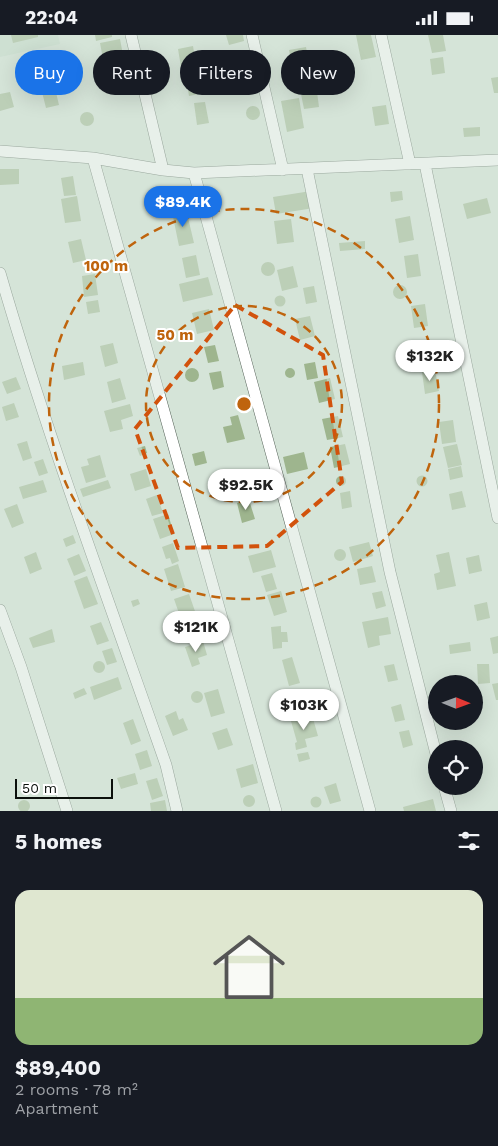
<!DOCTYPE html>
<html lang="en">
<head>
<meta charset="utf-8">
<style>
	:root { --surface:#171b24; --page:#20242c; --text:#f1f3f6; --muted:#9ea1a6; --line:#363941; --accent:#1a73e8 }
	body { margin:0; font-family:"Work Sans",sans-serif; background:var(--page); color:var(--text); height:100vh; display:flex; flex-direction:column; font-size:19px; white-space:nowrap }
	* { box-sizing:border-box; margin:0 }
	p { font-size:16px; color:var(--muted) }
	.icon { flex:none; width:28px; height:28px; fill:none; stroke:currentColor; stroke-width:2; stroke-linecap:round; stroke-linejoin:round }
	.map { position:relative; height:776px; overflow:hidden }
	.side { display:flex; flex-direction:column; background:var(--surface); flex:1 }
	.side>* { flex:none }
	.banner { position:absolute; left:15px; top:15px; width:469px; height:45px; display:flex; gap:10px }
	.needle { width:32px; rotate:91deg }
	.buttons { position:absolute; left:428px; top:640px; display:grid; gap:10px }
	.buttons a { display:grid; place-items:center; width:55px; height:55px; border-radius:50%; background:var(--surface); box-shadow:0 5px 20px #0002; font-size:25px }
	.scale { position:absolute; left:15px; bottom:12px; width:98px; box-sizing:border-box; padding-left:5px; border:2px solid #0b100c; border-top:0; font-size:14px; line-height:18px; white-space:nowrap; color:#0b100c; -webkit-text-stroke:4px #fff; paint-order:stroke }
	.price { position:absolute; translate:-50% -42px; padding:0 11px; border-radius:18px; background:#fff; color:#222; font-size:16px; line-height:32px; filter:drop-shadow(0 1px 2px #0008) }
	.price::after { content:''; position:absolute; left:50%; top:30px; width:15px; height:11px; margin-left:-8px; background:inherit; clip-path:polygon(0 0,100% 0,50% 100%) }
	.price.selected { background:var(--accent); color:#fff }
	ul { padding:0; list-style:none }
	li { display:grid; align-content:center; gap:10px; height:265px; padding:0 15px }
	li+li { border-top:1px solid var(--line) }
	li span { display:grid; place-items:center; height:155px; border-radius:15px; color:#555 }
	li>.icon { margin-inline-start:auto }
	span .icon { width:90px; height:90px; fill:#fffc; stroke-width:1 }
	li b { font-size:21px }
	h2 { display:flex; justify-content:space-between; align-items:center; height:60px; padding:0 15px; font-size:21px }
	.pill { padding:0 18px; border-radius:22px; background:var(--surface); box-shadow:0 5px 20px #0002; font-size:18px; line-height:45px }
	.pill.selected { background:var(--accent); color:#fff }
	.status { display:flex; justify-content:space-between; align-items:center; height:35px; padding:0 25px; background:var(--surface); direction:ltr }
	.status svg { height:14px; fill:currentColor }
	.map>svg:first-child { display:block }
	.built { fill:#c5dbca }
	.building { fill:#9eb58e }
	.lines { fill:none; stroke-linecap:round; stroke-linejoin:round }
	.street-casing { stroke:#546157; stroke-width:12 }
	.street { stroke:#fff; stroke-width:11 }
	.marked { fill:none; stroke:#d2520c; stroke-width:4; stroke-dasharray:10 6; stroke-linejoin:round }
	.ring { fill:none; stroke:#bf640d; stroke-width:2.5; stroke-dasharray:9 6 }
	.centre { fill:#bf640d; stroke:#fff; stroke-width:2.5 }
	.ring-label { font-size:15px; text-anchor:middle; font-weight:bold; fill:#bf640d; stroke:#fff; stroke-width:4; stroke-linejoin:round; paint-order:stroke }
</style>
</head>
<body>
<div class="status"><b>22:04</b><svg viewBox="0 0 49 12"><path d="M0 12V9h3v3zM5 12V6h3v6zM10 12V3h3v9zM15 12V0h3v12zM26 1h20v11H26zM47 4h2v5h-2z"/></svg></div>
<div class="map">
<svg width="498" height="776" viewBox="0 0 498 776">
	<rect width="100%" height="100%" fill="#d5e4d8"/>
	<!-- built -->
	<path class="built" d="M0 0H58L60 9 0 22Z"/>
	<!-- building -->
	<path class="building" d="M11 0H38V2L13 8Z
		M95 0H112V2L96 6Z
		M226 0H243L244 6 229 10Z
		M356 0H371L376 22 361 25Z
		M428 0H443L446 16 432 18Z
		M120 4 123 20 103 24 100 8Z
		M193 11 197 35 182 38 178 14Z
		M306 12 311 40 294 43 289 15Z
		M49 20 54 41 38 44 33 24Z
		M443 22 445 38 432 40 430 24Z
		M252 31 258 55 243 59 237 35Z
		M123 37 126 56 112 58 109 39Z
		M200 40 204 58 189 61 186 43Z
		M498 42V58H494L491 43Z
		M54 49 59 70 46 73 41 53Z
		M10 57 14 72 0 76V59Z
		M317 57 319 72 304 74 301 59Z
		M299 63 304 93 287 97 281 66Z
		M205 67 209 88 197 90 194 68Z
		M386 70 389 89 375 91 372 72Z
		M246 78a7 7 0 1 1 14 0a7 7 0 1 1-14 0Z
		M80 84a7 7 0 1 1 14 0a7 7 0 1 1-14 0Z
		M480 92V101L464 102 463 93Z
		M0 134H19V149L0 150Z
		M73 141 76 160 64 161 61 143Z
		M311 156 314 173 276 179 273 162Z
		M402 156 403 165 391 167 390 157Z
		M77 161 81 186 65 188 61 164Z
		M487 163 491 178 467 184 463 169Z
		M186 174 194 208 179 211 172 177Z
		M410 181 414 205 399 208 395 184Z
		M291 184 294 207 277 209 274 186Z
		M81 204 86 225 73 228 68 207Z
		M365 206V214L340 216 339 208Z
		M418 219 421 241 407 243 404 221Z
		M196 220 200 240 186 243 182 223Z
		M261 234a7 7 0 1 1 14 0a7 7 0 1 1-14 0Z
		M293 231 298 252 282 256 277 235Z
		M95 239 98 260 84 262 82 241Z
		M208 242 213 260 183 267 179 249Z
		M393 257a7 7 0 1 1 14 0a7 7 0 1 1-14 0Z
		M314 251 317 267 306 269 303 253Z
		M274.5 266a5.5 5.5 0 1 1 11 0a5.5 5.5 0 1 1-11 0Z
		M98 265 100 277 88 279 86 267Z
		M425 269 428 291 414 293 411 271Z
		M209 274 214 295 197 299 192 278Z
		M310 281 315 301 300 305 295 284Z
		M113 308 118 328 105 332 100 311Z
		M215 310 219 326 208 328 204 312Z
		M83 327 85 340 64 345 62 331Z
		M315 327 318 343 307 345 304 329Z
		M285 338a5 5 0 1 1 10 0a5 5 0 1 1-10 0Z
		M185 340a7 7 0 1 1 14 0a7 7 0 1 1-14 0Z
		M435 335 439 356 425 359 422 337Z
		M221 336 224 352 213 355 209 338Z
		M16 342 21 354 7 359 2 347Z
		M120 343 126 364 112 368 107 347Z
		M330 343 335 364 319 368 314 347Z
		M14 368 19 382 6 386 2 372Z
		M130 369 133 381 121 385 123 394 110 397 104 376Z
		M238 380 245 404 227 408 223 392 232 390 230 382Z
		M338 381 343 402 327 405 322 384Z
		M453 385 456 407 442 409 439 387Z
		M27 406 32 423 23 426 17 409Z
		M345 409 350 429 334 433 330 412Z
		M457 409 462 430 448 433 443 412Z
		M145 411 147 418 140 421 137 413Z
		M204 416 207 428 195 431 192 419Z
		M304 417 308 434 287 439 283 422Z
		M100 420 106 442 86 448 81 432 89 430 87 424Z
		M43 424 48 438 39 441 34 427Z
		M461 431 463 442 450 445 448 434Z
		M146 434 151 451 135 456 130 439Z
		M416.5 446a5.5 5.5 0 1 1 11 0a5.5 5.5 0 1 1-11 0Z
		M336 446a5 5 0 1 1 10 0a5 5 0 1 1-10 0Z
		M254 441 259 460 241 464 236 445Z
		M43 445 47 457 23 464 19 452Z
		M108 445 111 453 83 462 80 454Z
		M350 456 352 472 342 474 340 458Z
		M462 456 466 472 452 475 449 459Z
		M157 460 163 478 152 481 146 464Z
		M249 465 255 484 242 488 237 468Z
		M17 469 24 488 12 493 4 474Z
		M168 479 174 499 160 504 153 484Z
		M73 500 76 508 66 512 63 504Z
		M369 507 373 521 353 527 349 512Z
		M173 508 179 526 172 529 170 523 166 524 162 512Z
		M334 520a6 6 0 1 1 12 0a6 6 0 1 1-12 0Z
		M271 515 276 532 253 538 248 521Z
		M36 517 42 534 30 539 24 522Z
		M449 517 456 551 437 555 434 539 440 537 436 520Z
		M79 519 86 536 74 541 67 524Z
		M479 520 482 536 469 539 466 523Z
		M178 529 185 552 171 556 164 534Z
		M372 531 376 547 360 550 357 534Z
		M272 538 277 554 266 557 261 541Z
		M87 541 98 569 84 574 74 546Z
		M281 556 287 577 274 581 267 560Z
		M382 556 386 571 376 574 372 558Z
		M189 559 197 582 182 587 174 564Z
		M138 564 140 569 133 572 131 566Z
		M487 567 490 583 477 586 474 570Z
		M388 582 391 599 379 601 380 610 368 613 362 587Z
		M101 587 109 606 97 610 90 591Z
		M281 591V597H287L288 607H282V613L273 614 271 592Z
		M52 594 55 607 33 613 29 603Z
		M498 601V618L493 619 490 603Z
		M203 606 207 620 198 623 200 629 192 632 185 612Z
		M470 607 471 616 450 619 449 610Z
		M112 613 117 627 107 630 102 616Z
		M292 622 300 648 289 651 282 625Z
		M93 632a6 6 0 1 1 12 0a6 6 0 1 1-12 0Z
		M394 629 398 645 388 647 384 631Z
		M477 629H489L490 648 478 649Z
		M118 642 122 654 94 665 90 652Z
		M498 648V665H496L492 649Z
		M84 653 87 659 75 664 73 658Z
		M218 654 225 678 211 682 204 658Z
		M191 662a6 6 0 1 1 12 0a6 6 0 1 1-12 0Z
		M316 658 320 671 307 676 303 662Z
		M401 669 405 685 395 687 391 672Z
		M176 676 179 685 183 683 188 695 173 701 165 681Z
		M312 680 318 701 305 704 307 712 296 715 295 708 297 707 291 686Z
		M133 684 141 706 131 710 123 688Z
		M227 693 233 710 218 715 212 698Z
		M409 695 413 710 403 713 399 697Z
		M147 715 152 731 140 735 135 719Z
		M308 717 310 724 299 727 297 719Z
		M253 729 258 748 241 753 236 734Z
		M135 738 138 749 121 754 117 743Z
		M157 743 163 761 152 765 146 746Z
		M336 748 341 766 330 769 324 752Z
		M243 766a6 6 0 1 1 12 0a6 6 0 1 1-12 0Z
		M310.5 767a5.5 5.5 0 1 1 11 0a5.5 5.5 0 1 1-11 0Z
		M433 764 436 776H404L403 772Z
		M165 765 167 776H151L150 768Z
		M18 771a6 6 0 1 1 12 0a6 6 0 1 1-12 0Z"/>
	<g class="lines">
		<defs>
			<path id="street" d="M131 0 163 135
				M252 0 283 135
				M381 0 410 129
				M0 116 93 123 163 135 194 138 498 125
				M93 123 276 776
				M425 129 498 483
				M307 134 390 537 436 719
				M194 138 370 776
				M0 238C48 404 109 566 166 730L177 776
				M0 575 21 632 67 776
				M444 751 451 776"/>
		</defs>
		<!-- street casing -->
		<use href="#street" class="street-casing"/>
		<!-- street -->
		<use href="#street" class="street"/>
	</g>
	<!-- marked area -->
	<path d="M0 0H498V776H0ZM235 270 323 320 342 447 267 511 178 513 135 394Z" fill="#d5e4d8" fill-opacity=".55" fill-rule="evenodd"/>
	<path class="marked" d="M235 270 323 320 342 447 267 511 178 513 135 394Z"/>
	<!-- distance rings -->
	<g class="ring">
		<circle cx="244" cy="369" r="98"/>
		<circle cx="244" cy="369" r="195"/>
	</g>
	<circle cx="244" cy="369" r="8" class="centre"/>
	<g class="ring-label">
		<text x="106" y="236">100 m</text>
		<text x="175" y="305">50 m</text>
	</g>
</svg>
<div class="buttons">
<a><svg class="needle" viewBox="-14 -14 28 28"><path d="M0-13l5 13h-10z" fill="#e53935"/><path d="M0 13l5-13h-10z" fill="#9ea1a6"/></svg></a>
<a><svg class="icon" aria-label="locate" viewBox="0 0 24 24"><circle cx="12" cy="12" r="6"/><path d="M12 2v4M12 18v4M2 12h4M18 12h4"/></svg></a>
</div>
<div class="scale">50 m</div>
<b class="price selected" style="left:183px;top:193px">$89.4K</b>
<b class="price" style="left:430px;top:347px">$132K</b>
<b class="price" style="left:246px;top:476px">$92.5K</b>
<b class="price" style="left:196px;top:618px">$121K</b>
<b class="price" style="left:304px;top:696px">$103K</b>
<div class="banner">
<a class="pill selected">Buy</a>
<a class="pill">Rent</a>
<a class="pill">Filters</a>
<a class="pill">New</a>
</div>
</div>
<section class="side">
<h2>5 homes<svg class="icon" aria-label="filters" viewBox="0 0 24 24"><path d="M4 7h16M4 17h16"/><circle cx="9" cy="7" r="2"/><circle cx="15" cy="17" r="2"/></svg></h2>
<ul>
<li><span style="background:linear-gradient(#dfe7d0 70%,#8fb573 0)"><svg class="icon" aria-label="home" viewBox="0 0 24 24"><path d="M3 11l9-7 9 7M6 9v11h12V9"/></svg></span><div><b>$89,400</b><p>2 rooms · 78 m²</p><p>Apartment</p></div></li>
</ul>
</section>
</body>
</html>
